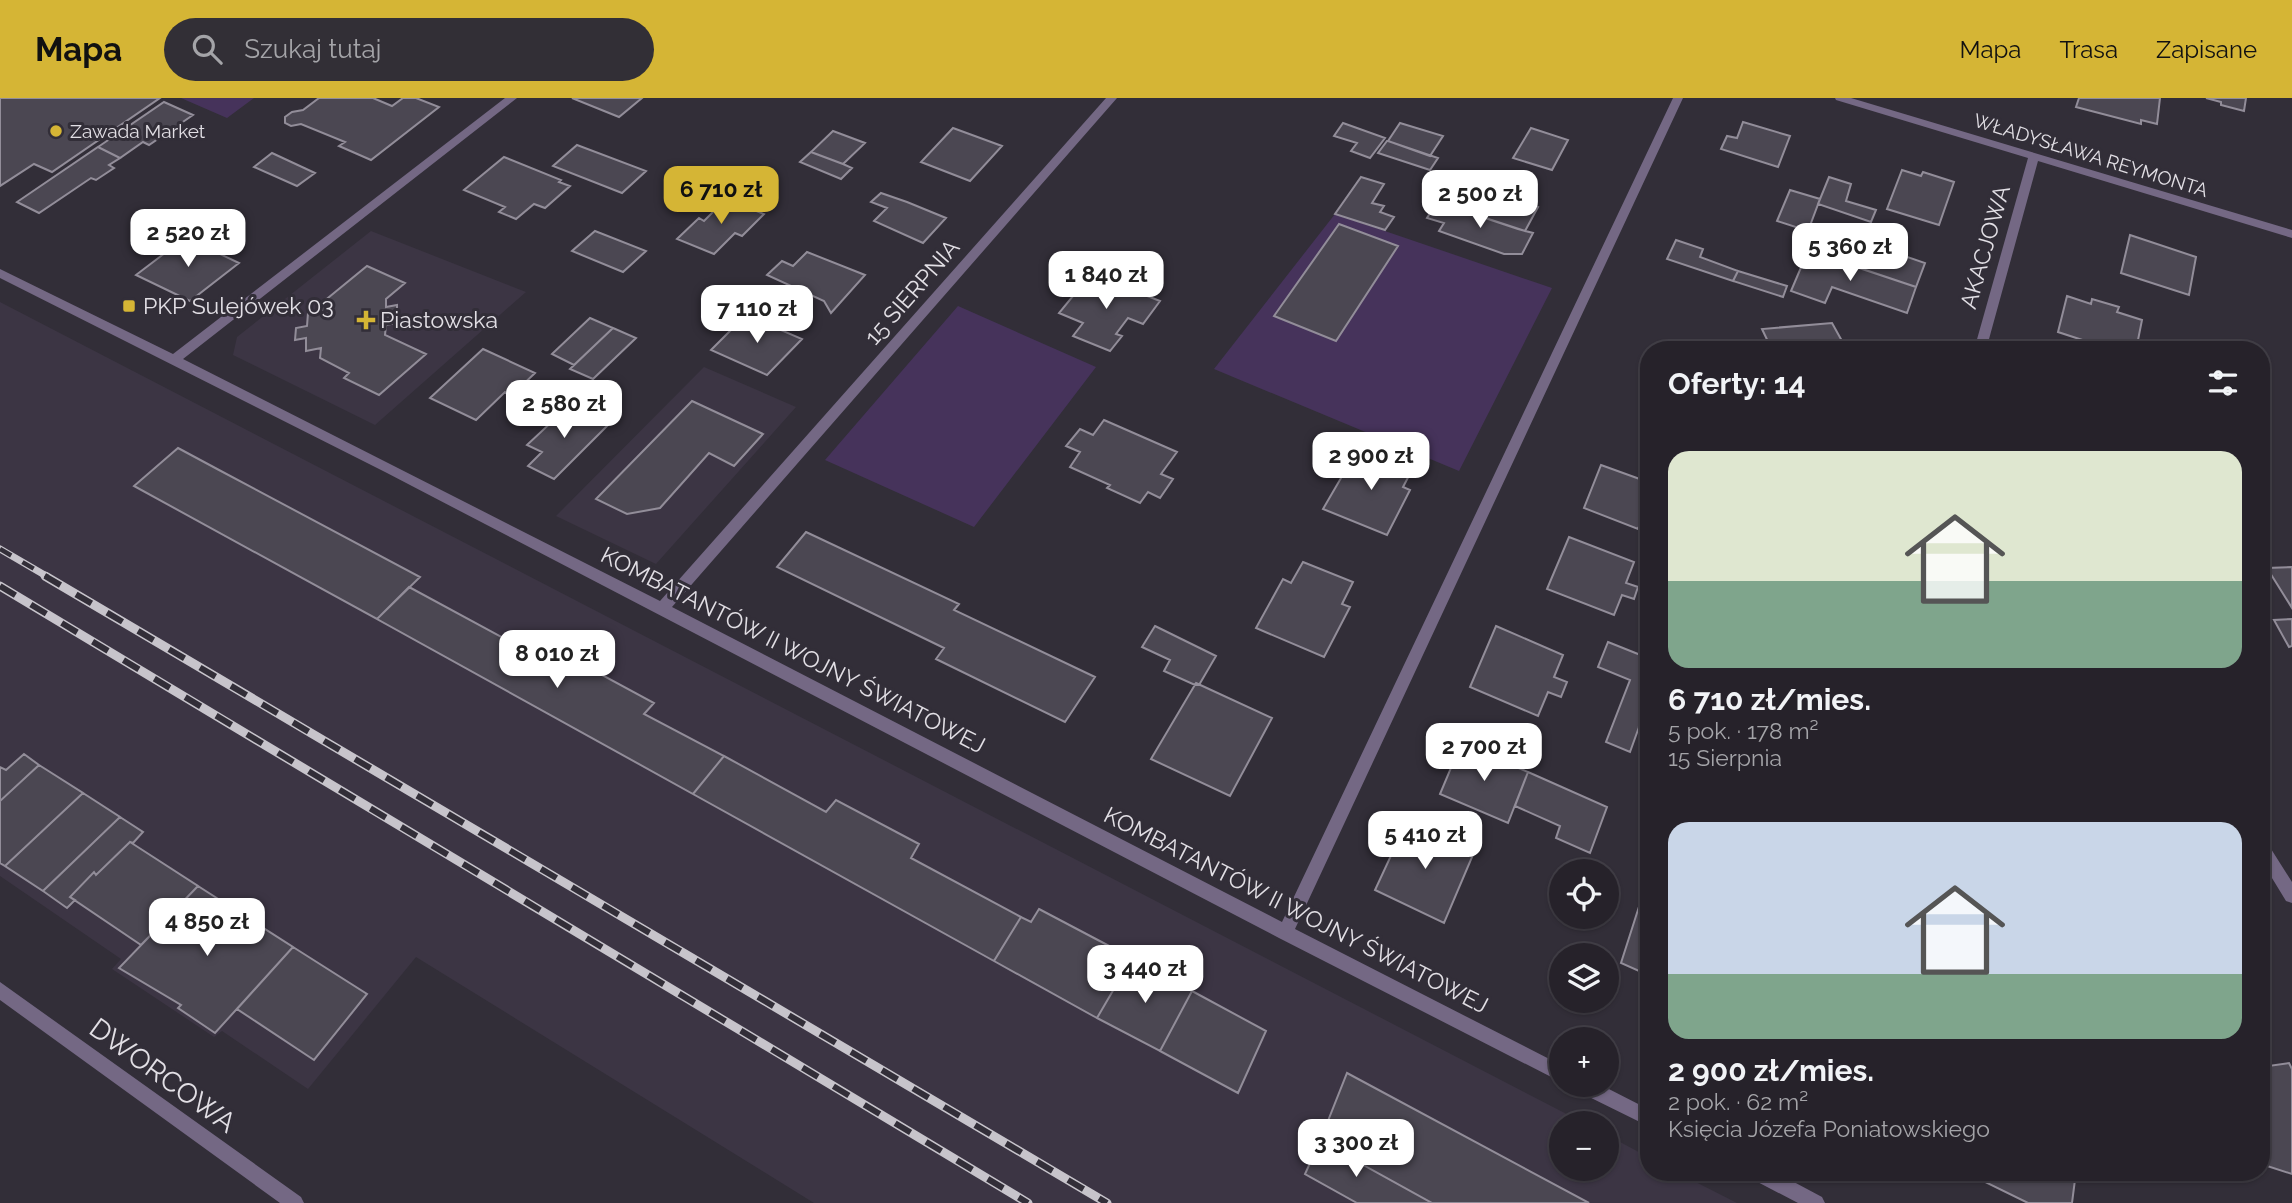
<!DOCTYPE html>
<html lang="pl">
<head>
<meta charset="utf-8">
<style>
	:root { --surface:#26222a; --page:#322f36; --text:#f1f3f6; --muted:#a4a4a8; --line:#423f47; --accent:#d5b535 }
	body { margin:0; font-family:Raleway,sans-serif; background:var(--page); color:var(--text); height:100vh; display:flex; flex-direction:column; font-size:26px; white-space:nowrap }
	* { box-sizing:border-box; margin:0 }
	p { font-size:23px; color:var(--muted) }
	.icon { flex:none; width:38px; height:38px; fill:none; stroke:currentColor; stroke-width:2; stroke-linecap:round; stroke-linejoin:round }
	.map { position:relative; flex:1; overflow:hidden }
	.drawer { position:absolute; left:1640px; top:243px; width:630px; height:840px; display:flex; flex-direction:column; background:var(--surface); border-radius:28px; box-shadow:0 2px 5px #0004,0 0 0 2px var(--line) }
	.drawer>* { flex:none }
	.controls { position:absolute; left:1549px; top:761px; display:grid; gap:14px }
	.controls a { display:grid; place-items:center; width:70px; height:70px; border-radius:50%; background:var(--surface); box-shadow:0 2px 5px #0004,0 0 0 2px var(--line); font-size:35px }
	.price { position:absolute; translate:-50% -60px; padding:0 16px; border-radius:14px; background:#fff; color:#222; font-size:23px; line-height:46px; filter:drop-shadow(0 2px 4px #0008) }
	.price::after { content:''; position:absolute; left:50%; top:42px; width:21px; height:16px; margin-left:-10px; background:inherit; clip-path:polygon(0 0,100% 0,50% 100%) }
	.price.selected { background:var(--accent); color:#111 }
	ul { padding:0; list-style:none }
	li { display:grid; align-content:center; gap:14px; height:371px; padding:0 28px }
	li span { display:grid; place-items:center; height:217px; border-radius:21px; color:#555 }
	li>.icon { margin-inline-start:auto }
	span .icon { width:126px; height:126px; fill:#fffc; stroke-width:1 }
	li b { font-size:30px }
	h2 { display:flex; justify-content:space-between; align-items:center; height:84px; padding:0 28px; font-size:30px }
	header { display:flex; align-items:center; gap:42px; box-sizing:border-box; height:98px; padding:0 35px; background:var(--accent); color:#111 }
	header strong { font-size:33px }
	nav { display:flex; gap:38px; margin-inline-start:auto; font-size:24px }
	.search { width:490px; height:63px; background:var(--page); display:flex; align-items:center; gap:18px; box-sizing:border-box; padding:0 24px; border-radius:38px; color:var(--muted); font-size:26px }
	.map>svg:first-child { display:block }
	.built { fill:#3c3544 }
	.green { fill:#46335b }
	.building { fill:#4b4752; stroke:#928d99; stroke-width:2 }
	.lines { fill:none; stroke-linecap:round; stroke-linejoin:round }
	.minor { fill:#746884; fill-rule:evenodd }
	.rail-far1-casing { stroke:#c7c4cb; stroke-width:7 }
	.rail-casing { stroke:#c7c4cb; stroke-width:9 }
	.rail-far1 { stroke:#322e38; stroke-width:4.5; stroke-dasharray:13; stroke-linecap:butt }
	.rail { stroke:#322e38; stroke-width:6; stroke-dasharray:18; stroke-linecap:butt }
	.poi-dot { fill:#d5b535; stroke:#322e38; stroke-width:2.5 }
	.labels { text-anchor:middle; stroke-width:6; stroke-linejoin:round; paint-order:stroke }
	.far-poi-label { font-size:19px; fill:#e2dfe5; stroke:#322e38; text-anchor:start }
	.far-street-label { font-size:19px; fill:#e2dfe5; stroke:#322e38 }
	.street-label { font-size:23px; fill:#e2dfe5; stroke:#322e38 }
	.poi-label { font-size:23px; fill:#e2dfe5; stroke:#322e38; text-anchor:start }
	.near-street-label { font-size:28px; fill:#e2dfe5; stroke:#322e38 }
</style>
</head>
<body>
<header>
<strong>Mapa</strong>
<div class="search"><svg class="icon" aria-label="search" viewBox="0 0 24 24"><circle cx="10" cy="10" r="6"/><path d="M15 15l6 6"/></svg>Szukaj tutaj</div>
<nav><a>Mapa</a><a>Trasa</a><a>Zapisane</a></nav>
</header>
<div class="map">
<svg width="2292" height="1105" viewBox="0 0 2292 1105">
	<rect width="100%" height="100%" fill="#322e38"/>
	<!-- built -->
	<path class="built" d="M371 133 526 194 375 327 233 257 237 239Z
		M0 204 1584 1025 1561 1026V1071H1606L1607 1037 1648 1059V1074L1678 1075 1737 1105H814L416 859 308 991 222 933 214 939 112 871 121 861 0 778Z
		M704 269 796 309 656 466 556 418Z"/>
	<!-- green -->
	<path class="green" d="M181 0H254L227 20Z
		M1335 116 1552 190 1459 373 1214 271Z
		M958 208 1096 269 974 429 825 362Z"/>
	<!-- building -->
	<path class="building" d="M0 0H160L52 74 34 66 0 88Z
		M319 0H373L392 8 403 0H416L439 9 371 62 339 48 345 44 301 26 291 28 285 25V19L292 14 303 12Z
		M572 0H642L619 19Z
		M2079 0H2160L2157 26 2141 22V26L2076 9Z
		M2206 0H2246L2244 13 2221 7V4Z
		M164 4 193 17 149 47 143 44 120 60 98 49Z
		M1743 24 1790 38 1778 69 1721 51 1727 38 1737 40Z
		M1343 25 1385 40 1370 60 1351 53 1357 45 1334 38Z
		M1400 25 1443 38 1430 58 1388 43Z
		M953 30 1002 48 970 83 921 64Z
		M1531 30 1568 42 1552 72 1513 60Z
		M833 33 865 45 843 66 811 54Z
		M1387 43H1388L1438 60 1430 72 1378 55Z
		M577 47 646 73 622 95 553 68Z
		M98 49 120 60 109 67 114 70 96 82 91 80 39 115 17 104Z
		M811 54 843 66 852 70 841 81 800 64Z
		M272 55 315 75 297 88 254 69Z
		M504 59 561 82 559 84 570 88 545 110 534 106 516 121 499 114 505 109 464 92Z
		M1902 72 1921 78 1923 74 1954 84 1939 127 1887 111Z
		M1361 79 1384 86 1372 105 1384 108 1380 114 1394 119 1385 132 1335 116Z
		M1829 79 1851 86 1846 103 1876 112 1871 124 1818 106Z
		M1469 86 1538 109 1525 133 1437 104 1447 87 1465 93Z
		M1790 92 1820 101 1808 133 1777 123Z
		M881 95 907 104 946 120 923 145 874 123 887 110 871 104Z
		M726 101 764 116 742 138 735 135 714 156 677 141 699 120 704 123Z
		M1437 104 1518 131 1533 135 1522 156H1504L1439 133 1444 125 1427 120Z
		M1339 126 1398 148 1336 243 1274 218Z
		M595 133 646 153 623 174 572 153Z
		M1843 137 1925 165 1916 189 1833 161Z
		M2130 137 2196 159 2189 197 2121 175Z
		M186 139 204 148 208 145 224 154 220 156 239 165 190 203 136 177Z
		M1676 142 1703 151 1700 159 1738 173 1733 183 1667 161Z
		M1808 153 1916 189 1907 215 1832 189 1825 205 1791 193Z
		M807 154 865 177 831 215 824 203 767 177 782 163 793 168Z
		M367 168 405 185 386 201V209L397 207V225L386 227 385 237 426 256 379 297 344 280 349 275 320 260 321 250 306 253V240L295 242 296 230 307 228 308 215 322 213 323 204Z
		M1738 173 1787 188 1783 199 1733 183Z
		M1091 176 1160 203 1143 226 1128 220 1116 236 1122 238 1110 253 1073 238 1083 225 1059 215Z
		M2067 198 2091 206 2092 201 2119 209 2117 214 2142 222 2136 252H2113L2058 234Z
		M746 217 802 241 767 277 711 252Z
		M590 220 613 230 574 267 552 256Z
		M1832 225 1847 252H1772L1762 231Z
		M613 230 636 240 593 281 570 271Z
		M483 251 535 275 511 298 505 294 476 322 430 300Z
		M692 303 763 336 734 368 709 355 660 410 627 416 596 401Z
		M562 305 609 326 554 381 528 368 542 354 527 347 556 320 550 316Z
		M1104 322 1177 354 1161 376 1173 381 1160 400 1148 394 1140 405 1107 390 1110 387 1070 369 1080 354 1066 348 1080 331 1093 337Z
		M178 350 219 372 420 479 377 521 134 388Z
		M1365 352 1413 370 1403 389 1410 392 1387 437 1323 411 1348 368 1355 371Z
		M1601 367 1648 384V413L1645 411 1638 431 1584 410Z
		M806 434 959 506 954 512 1095 579 1065 624 936 561 944 550 777 469Z
		M1569 439 1634 464 1626 485 1638 489 1634 501 1622 497 1614 517 1547 491Z
		M1303 464 1353 484 1342 506 1350 509 1324 559 1256 530 1283 481 1291 485Z
		M2292 469V510L2267 470Z
		M409 489 570 576 580 565 654 605 644 616 724 658 693 696 377 521Z
		M2292 521V548L2289 549 2274 522Z
		M1155 528 1216 558 1199 587H1195L1164 573 1170 562 1142 549Z
		M1496 528 1563 557 1554 579 1567 584 1561 599 1548 594 1538 618 1470 589Z
		M1608 544 1648 560V604L1630 654 1606 644 1630 582 1598 569Z
		M1196 585 1272 620 1230 698 1151 661Z
		M1648 604V632L1639 628Z
		M1461 646 1528 674 1508 725 1440 696Z
		M24 656 39 667 0 703V669L6 672Z
		M724 658 826 714 836 702 919 746 911 760 1021 819 994 863 693 696Z
		M39 667 83 695 5 768 0 765V703Z
		M1528 674 1607 709 1590 755 1556 740 1560 728 1515 708Z
		M83 695 120 719 43 793 5 768Z
		M120 719 143 734 133 745 130 744 96 777 94 774 70 799 75 802 67 810 43 793Z
		M1408 721 1475 752 1444 825 1375 792Z
		M130 744 198 788 141 847 70 799 94 774 96 777Z
		M1648 769V877L1621 865 1644 793 1641 792Z
		M198 788 293 849 215 935 178 910 181 907 119 870Z
		M1039 811 1132 860 1097 920 994 863 1021 819 1031 824Z
		M293 849 367 896 314 962 237 911Z
		M1132 860 1192 893 1160 953 1097 920Z
		M1192 893 1266 933 1238 995 1160 953Z
		M2289 965 2292 971V1076L2261 1066V969Z
		M1347 975 1589 1105H1432L1320 1043Z
		M1320 1043 1432 1105H1357L1305 1076Z
		M1980 1074H2076L2072 1105H2028L1979 1081Z"/>
	<g class="lines">
		<!-- minor -->
		<path class="minor" d="M505 0H517L183 261 660 503 1106 0H1117L672 509 1282 824 1673 0H1683L1295 831 1561 967V984L1279 840 387 375 0 180V171L173 256Z
			M1835 0H1851L2292 132V140L2038 63 1986 252H1974L2028 60 1836 2Z
			M2261 741 2266 743 2292 784V805L2286 803 2261 762Z
			M0 884 301 1099 304 1105H280L0 902Z
			M1575 987H1601L1648 1011V1028L1577 993Z
			M1747 1074H1775L1822 1099 1825 1105H1798L1750 1080Z"/>
		<defs>
			<path id="rail-far1" d="M0 451 48 479"/>
			<path id="rail" d="M45 478 1107 1105
				M0 488 1028 1105"/>
		</defs>
		<!-- rail-far1 casing -->
		<use href="#rail-far1" class="rail-far1-casing"/>
		<!-- rail casing -->
		<use href="#rail" class="rail-casing"/>
		<!-- rail-far1 -->
		<use href="#rail-far1" class="rail-far1"/>
		<!-- rail -->
		<use href="#rail" class="rail"/>
	</g>
	<!-- markers -->
	<g class="poi-dot">
		<circle cx="56" cy="33" r="7"/>
		<rect x="122" y="201" width="14" height="14" rx="3.5"/>
		<path d="M362.5 211.5h7v7h7v7h-7v7h-7v-7h-7v-7h7z"/>
	</g>
	<g class="labels">
		<!-- far-poi labels -->
		<g class="far-poi-label">
			<text x="70" y="40">Zawada Market</text>
		</g>
		<!-- far-street labels -->
		<g class="far-street-label">
			<text transform="translate(2091 57) rotate(17)" y="7">WŁADYSŁAWA REYMONTA</text>
		</g>
		<!-- street labels -->
		<g class="street-label">
			<text transform="translate(1985 149) rotate(-74)" y="8">AKACJOWA</text>
			<text transform="translate(912 194) rotate(-49)" y="8">15 SIERPNIA</text>
			<text transform="translate(793 552) rotate(27)" y="8">KOMBATANTÓW II WOJNY ŚWIATOWEJ</text>
			<text transform="translate(1296 812) rotate(27)" y="8">KOMBATANTÓW II WOJNY ŚWIATOWEJ</text>
		</g>
		<!-- poi labels -->
		<g class="poi-label">
			<text x="143" y="216">PKP Sulejówek 03</text>
			<text x="380" y="230">Piastowska</text>
		</g>
		<!-- near-street labels -->
		<g class="near-street-label">
			<text transform="translate(163 977) rotate(36)" y="10">DWORCOWA</text>
		</g>
	</g>
</svg>
<div class="controls">
<a><svg class="icon" aria-label="locate" viewBox="0 0 24 24"><circle cx="12" cy="12" r="6"/><path d="M12 2v4M12 18v4M2 12h4M18 12h4"/></svg></a>
<a><svg class="icon" aria-label="layers" viewBox="0 0 24 24"><path d="M12 4l9 5-9 5-9-5zM3 14l9 5 9-5"/></svg></a>
<a>+</a>
<a>−</a>
</div>
<b class="price selected" style="left:721px;top:128px">6 710 zł</b>
<b class="price" style="left:1480px;top:132px">2 500 zł</b>
<b class="price" style="left:188px;top:171px">2 520 zł</b>
<b class="price" style="left:1850px;top:185px">5 360 zł</b>
<b class="price" style="left:1106px;top:213px">1 840 zł</b>
<b class="price" style="left:757px;top:247px">7 110 zł</b>
<b class="price" style="left:564px;top:342px">2 580 zł</b>
<b class="price" style="left:1371px;top:394px">2 900 zł</b>
<b class="price" style="left:557px;top:592px">8 010 zł</b>
<b class="price" style="left:1484px;top:685px">2 700 zł</b>
<b class="price" style="left:1425px;top:773px">5 410 zł</b>
<b class="price" style="left:207px;top:860px">4 850 zł</b>
<b class="price" style="left:1145px;top:907px">3 440 zł</b>
<b class="price" style="left:1356px;top:1081px">3 300 zł</b>
<section class="drawer">
<h2>Oferty: 14<svg class="icon" aria-label="filters" viewBox="0 0 24 24"><path d="M4 7h16M4 17h16"/><circle cx="9" cy="7" r="2"/><circle cx="15" cy="17" r="2"/></svg></h2>
<ul>
<li><span style="background:linear-gradient(#dfe7d0 60%,#7fa58c 0)"><svg class="icon" aria-label="home" viewBox="0 0 24 24"><path d="M3 11l9-7 9 7M6 9v11h12V9"/></svg></span><div><b>6 710 zł/mies.</b><p>5 pok. · 178 m²</p><p>15 Sierpnia</p></div></li>
<li><span style="background:linear-gradient(#c9d6e8 70%,#7fa58c 0)"><svg class="icon" aria-label="home" viewBox="0 0 24 24"><path d="M3 11l9-7 9 7M6 9v11h12V9"/></svg></span><div><b>2 900 zł/mies.</b><p>2 pok. · 62 m²</p><p>Księcia Józefa Poniatowskiego</p></div></li>
</ul>
</section>
</div>
</body>
</html>
